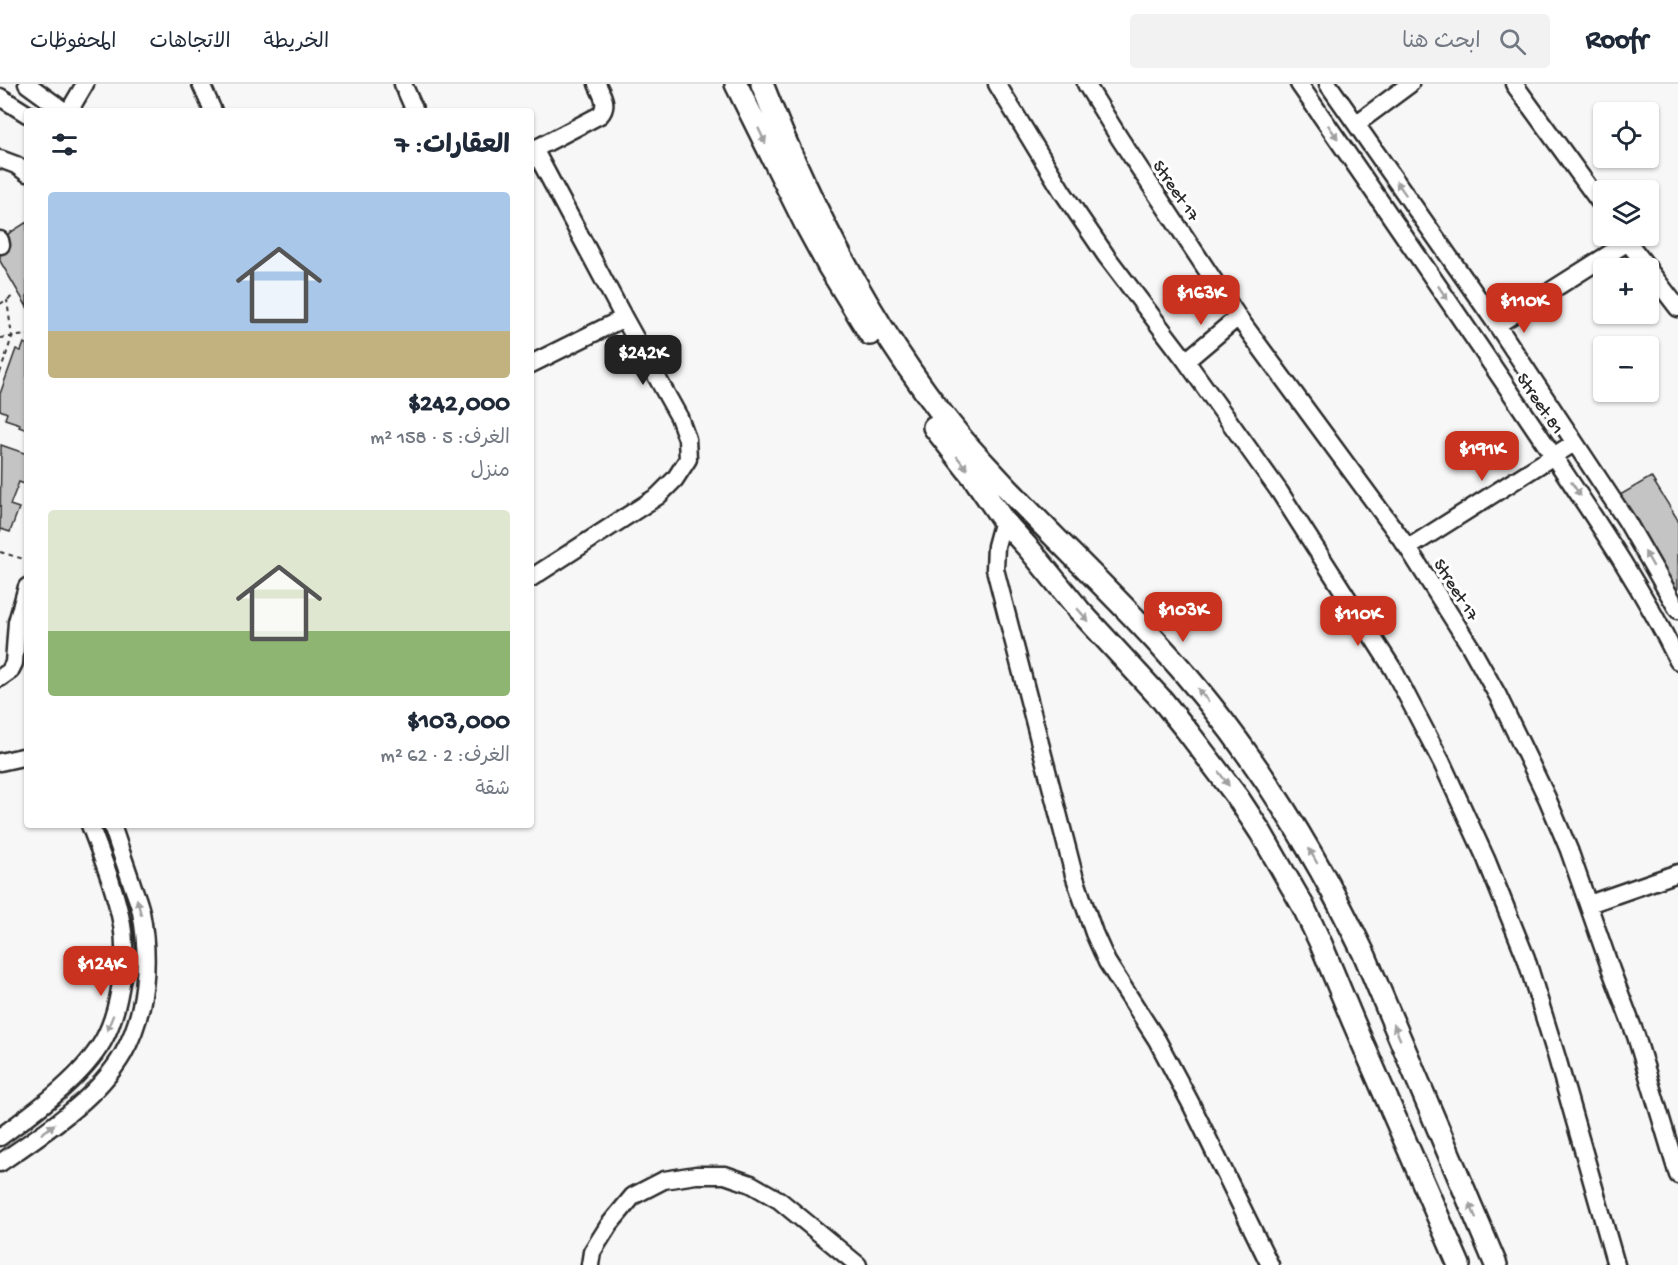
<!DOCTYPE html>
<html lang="ar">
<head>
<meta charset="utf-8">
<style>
	:root { --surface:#fff; --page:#f2f2f3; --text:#1f2937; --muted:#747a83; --line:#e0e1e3; --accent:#c8321e }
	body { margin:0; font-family:"Gochi Hand","Playpen Sans Arabic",sans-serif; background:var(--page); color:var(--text); direction:rtl; height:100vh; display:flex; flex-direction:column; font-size:22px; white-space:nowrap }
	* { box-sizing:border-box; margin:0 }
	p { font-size:20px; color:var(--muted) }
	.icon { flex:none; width:33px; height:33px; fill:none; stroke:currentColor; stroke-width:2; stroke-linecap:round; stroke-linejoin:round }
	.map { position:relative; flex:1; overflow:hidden; direction:ltr }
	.panel { position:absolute; left:24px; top:24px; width:510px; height:720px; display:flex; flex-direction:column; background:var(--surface); border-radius:6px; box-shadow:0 2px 4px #0004; direction:rtl }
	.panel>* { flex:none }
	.buttons { position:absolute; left:1593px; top:18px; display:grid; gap:12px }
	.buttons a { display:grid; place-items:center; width:66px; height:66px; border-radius:6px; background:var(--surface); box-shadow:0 2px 4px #0004; font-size:30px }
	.price { position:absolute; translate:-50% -51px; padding:0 14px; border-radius:12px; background:var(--accent); color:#fff; font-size:20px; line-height:39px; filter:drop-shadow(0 2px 3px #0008) }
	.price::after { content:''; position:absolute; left:50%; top:36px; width:18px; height:14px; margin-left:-9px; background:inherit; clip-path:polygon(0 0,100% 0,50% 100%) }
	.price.selected { background:#222; color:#fff }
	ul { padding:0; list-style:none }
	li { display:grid; align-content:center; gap:12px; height:318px; padding:0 24px }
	li span { display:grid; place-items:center; height:186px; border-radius:6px; color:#555 }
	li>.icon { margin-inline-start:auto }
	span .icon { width:108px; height:108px; fill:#fffc; stroke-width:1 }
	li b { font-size:26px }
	h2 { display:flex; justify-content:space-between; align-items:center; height:72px; padding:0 24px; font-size:26px }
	header { display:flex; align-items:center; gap:36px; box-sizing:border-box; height:84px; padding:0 30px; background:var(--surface); border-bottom:2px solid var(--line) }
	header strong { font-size:28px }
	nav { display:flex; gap:33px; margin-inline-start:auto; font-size:21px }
	.search { width:420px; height:54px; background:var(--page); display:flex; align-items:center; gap:15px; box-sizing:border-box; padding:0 21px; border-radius:6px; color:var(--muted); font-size:22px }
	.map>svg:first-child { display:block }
	.building { fill:#c4c4c4; stroke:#2b2b2b; stroke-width:1.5 }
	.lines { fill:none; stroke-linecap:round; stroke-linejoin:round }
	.minor-casing { stroke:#2b2b2b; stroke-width:21 }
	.major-casing { stroke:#2b2b2b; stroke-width:26 }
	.path { stroke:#2b2b2b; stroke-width:2; stroke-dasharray:4.5 4.5; stroke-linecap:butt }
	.minor { stroke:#fff; stroke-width:16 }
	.major { stroke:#fff; stroke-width:21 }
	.oneway { fill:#a0a0a0 }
	.labels { text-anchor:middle; stroke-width:6; stroke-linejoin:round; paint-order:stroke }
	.street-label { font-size:18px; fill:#2b2b2b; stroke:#fff }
</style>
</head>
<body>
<header>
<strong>Roofr</strong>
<div class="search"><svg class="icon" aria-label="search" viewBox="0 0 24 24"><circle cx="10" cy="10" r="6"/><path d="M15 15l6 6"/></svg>ابحث هنا</div>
<nav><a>الخريطة</a><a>الاتجاهات</a><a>المحفوظات</a></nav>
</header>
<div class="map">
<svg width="1678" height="1181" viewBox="0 0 1678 1181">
	<rect width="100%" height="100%" fill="#f7f7f7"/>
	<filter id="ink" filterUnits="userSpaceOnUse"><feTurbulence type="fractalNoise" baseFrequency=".0167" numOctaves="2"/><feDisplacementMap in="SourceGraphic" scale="12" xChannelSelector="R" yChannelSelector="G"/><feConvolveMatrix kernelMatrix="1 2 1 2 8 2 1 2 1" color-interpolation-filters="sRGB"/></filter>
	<g filter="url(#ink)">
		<!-- building -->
		<path class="building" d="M27 138V223L0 177V165L3 153Z
			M24 259 27 261V346L19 343 20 340 5 335 7 329 0 326V310L16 265 21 267Z
			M1 361 27 370V401L19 398 10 421 19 424 10 448 1 445 0 448Z
			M1651 393 1678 436V517L1620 411Z"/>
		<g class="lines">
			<defs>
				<path id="minor" d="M27 0 64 27
					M201 0 213 27
					M403 0 415 27
					M997 0 1062 107 1107 173 1186 277 1279 407 1393 585 1442 679 1486 775 1526 874 1557 974 1616 1181
					M1086 0 1120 55 1238 233 1408 464 1470 562 1498 612 1547 714 1569 766 1611 886 1636 952 1678 1091
					M1299 0C1380 116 1459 232 1538 349 1587 423 1639 497 1678 577
					M1328 0 1497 241 1626 436 1678 526
					M1514 0 1604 124
					M0 13 27 30
					M69 27 85 0
					M1356 40 1410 0
					M531 67 600 31C609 21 602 11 597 0
					M0 75 16 81 27 89
					M1623 152 1648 184
					M0 156 1 161
					M1648 185 1678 224
					M1497 241 1628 158
					M1186 277 1238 233
					M531 280 624 234
					M1003 436 996 462 995 485 1074 791 1094 849 1107 878 1157 956 1190 1018 1270 1181
					M1408 464 1574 359
					M531 494 658 412 675 395 688 375 687 355 679 333 624 234 534 65
					M0 594 10 587 14 579 17 538 27 503
					M0 678 27 672
					M1589 820 1678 789
					M0 1053C35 1027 81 995 103 957 112 941 117 922 120 905 124 884 126 862 122 841 116 807 102 773 90 741
					M0 1079C42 1050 97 1015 123 970 147 928 150 875 141 828 139 818 134 807 131 797 125 779 118 760 112 741
					M590 1181 592 1168 609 1141 633 1112 664 1096 696 1091H725L751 1100 779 1116 858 1181"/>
				<path id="major" d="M736 0 805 139 829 183 870 250
					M762 0C811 125 873 246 958 350 969 364 982 377 994 390 1046 447 1103 499 1155 556 1242 650 1310 757 1365 872L1496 1181
					M934 343 974 394 1003 436 1030 466 1079 526 1162 616 1188 648 1238 714 1261 749 1303 822 1321 860 1353 937 1459 1181"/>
			</defs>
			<!-- minor casing -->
			<use href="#minor" class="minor-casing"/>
			<!-- major casing -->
			<use href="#major" class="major-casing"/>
			<!-- path -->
			<path class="path" d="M0 220 12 213
				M0 254 27 251
				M0 289 12 253 7 216
				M0 468 27 476"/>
			<!-- minor -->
			<use href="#minor" class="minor"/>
			<!-- major -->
			<use href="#major" class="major"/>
		</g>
		<!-- one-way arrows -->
		<defs><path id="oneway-solid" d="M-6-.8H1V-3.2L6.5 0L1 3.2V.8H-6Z" transform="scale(1.5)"/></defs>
		<g class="oneway">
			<use href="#oneway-solid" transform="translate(1333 48) rotate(55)"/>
			<use href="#oneway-solid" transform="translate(762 52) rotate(65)"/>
			<use href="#oneway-solid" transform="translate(1401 104) rotate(-125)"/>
			<use href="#oneway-solid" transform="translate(1443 209) rotate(56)"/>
			<use href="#oneway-solid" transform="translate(962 379) rotate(52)"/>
			<use href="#oneway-solid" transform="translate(1576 405) rotate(56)"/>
			<use href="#oneway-solid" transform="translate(1649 475) rotate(-120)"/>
			<use href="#oneway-solid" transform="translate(1083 531) rotate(49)"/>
			<use href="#oneway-solid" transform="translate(1203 611) rotate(-130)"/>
			<use href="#oneway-solid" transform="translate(1224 695) rotate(54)"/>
			<use href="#oneway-solid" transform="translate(1313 772) rotate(-120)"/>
			<use href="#oneway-solid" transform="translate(139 823) rotate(-105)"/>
			<use href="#oneway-solid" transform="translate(110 939) rotate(112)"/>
			<use href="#oneway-solid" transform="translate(1397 948) rotate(-113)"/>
			<use href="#oneway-solid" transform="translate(48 1045) rotate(-37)"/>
			<use href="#oneway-solid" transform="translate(1473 1127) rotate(-113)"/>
		</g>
	</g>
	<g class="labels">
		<!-- street labels -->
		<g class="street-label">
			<text transform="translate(1177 106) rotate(56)" y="6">Street 17</text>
			<text transform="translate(1541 319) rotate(56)" y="6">Street 81</text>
			<text transform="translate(1457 505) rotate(58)" y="6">Street 17</text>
		</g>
	</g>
</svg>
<div class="buttons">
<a><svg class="icon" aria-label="locate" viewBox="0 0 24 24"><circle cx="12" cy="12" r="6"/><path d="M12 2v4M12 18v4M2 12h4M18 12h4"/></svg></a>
<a><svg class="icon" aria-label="layers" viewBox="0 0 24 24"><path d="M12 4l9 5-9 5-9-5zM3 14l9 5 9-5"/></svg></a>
<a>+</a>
<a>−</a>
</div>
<b class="price" style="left:1201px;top:242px">$163K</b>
<b class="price" style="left:1524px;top:250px">$110K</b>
<b class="price selected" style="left:643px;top:302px">$242K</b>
<b class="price" style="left:1482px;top:398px">$191K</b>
<b class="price" style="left:1183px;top:559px">$103K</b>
<b class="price" style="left:1358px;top:563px">$110K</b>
<b class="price" style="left:101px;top:913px">$124K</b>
<section class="panel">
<h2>العقارات: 7<svg class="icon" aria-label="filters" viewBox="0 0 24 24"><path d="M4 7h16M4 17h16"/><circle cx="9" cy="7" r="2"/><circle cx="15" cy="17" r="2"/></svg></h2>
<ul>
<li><span style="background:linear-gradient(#a9c7e8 75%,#c2b280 0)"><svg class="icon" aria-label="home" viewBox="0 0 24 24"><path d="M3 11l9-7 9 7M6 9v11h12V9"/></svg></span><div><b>$242,000</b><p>الغرف: 5 · 158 m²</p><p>منزل</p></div></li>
<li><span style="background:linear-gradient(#dfe7d0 65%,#8fb573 0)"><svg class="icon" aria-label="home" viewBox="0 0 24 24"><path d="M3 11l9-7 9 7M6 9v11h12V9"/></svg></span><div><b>$103,000</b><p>الغرف: 2 · 62 m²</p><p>شقة</p></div></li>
</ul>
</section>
</div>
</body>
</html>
